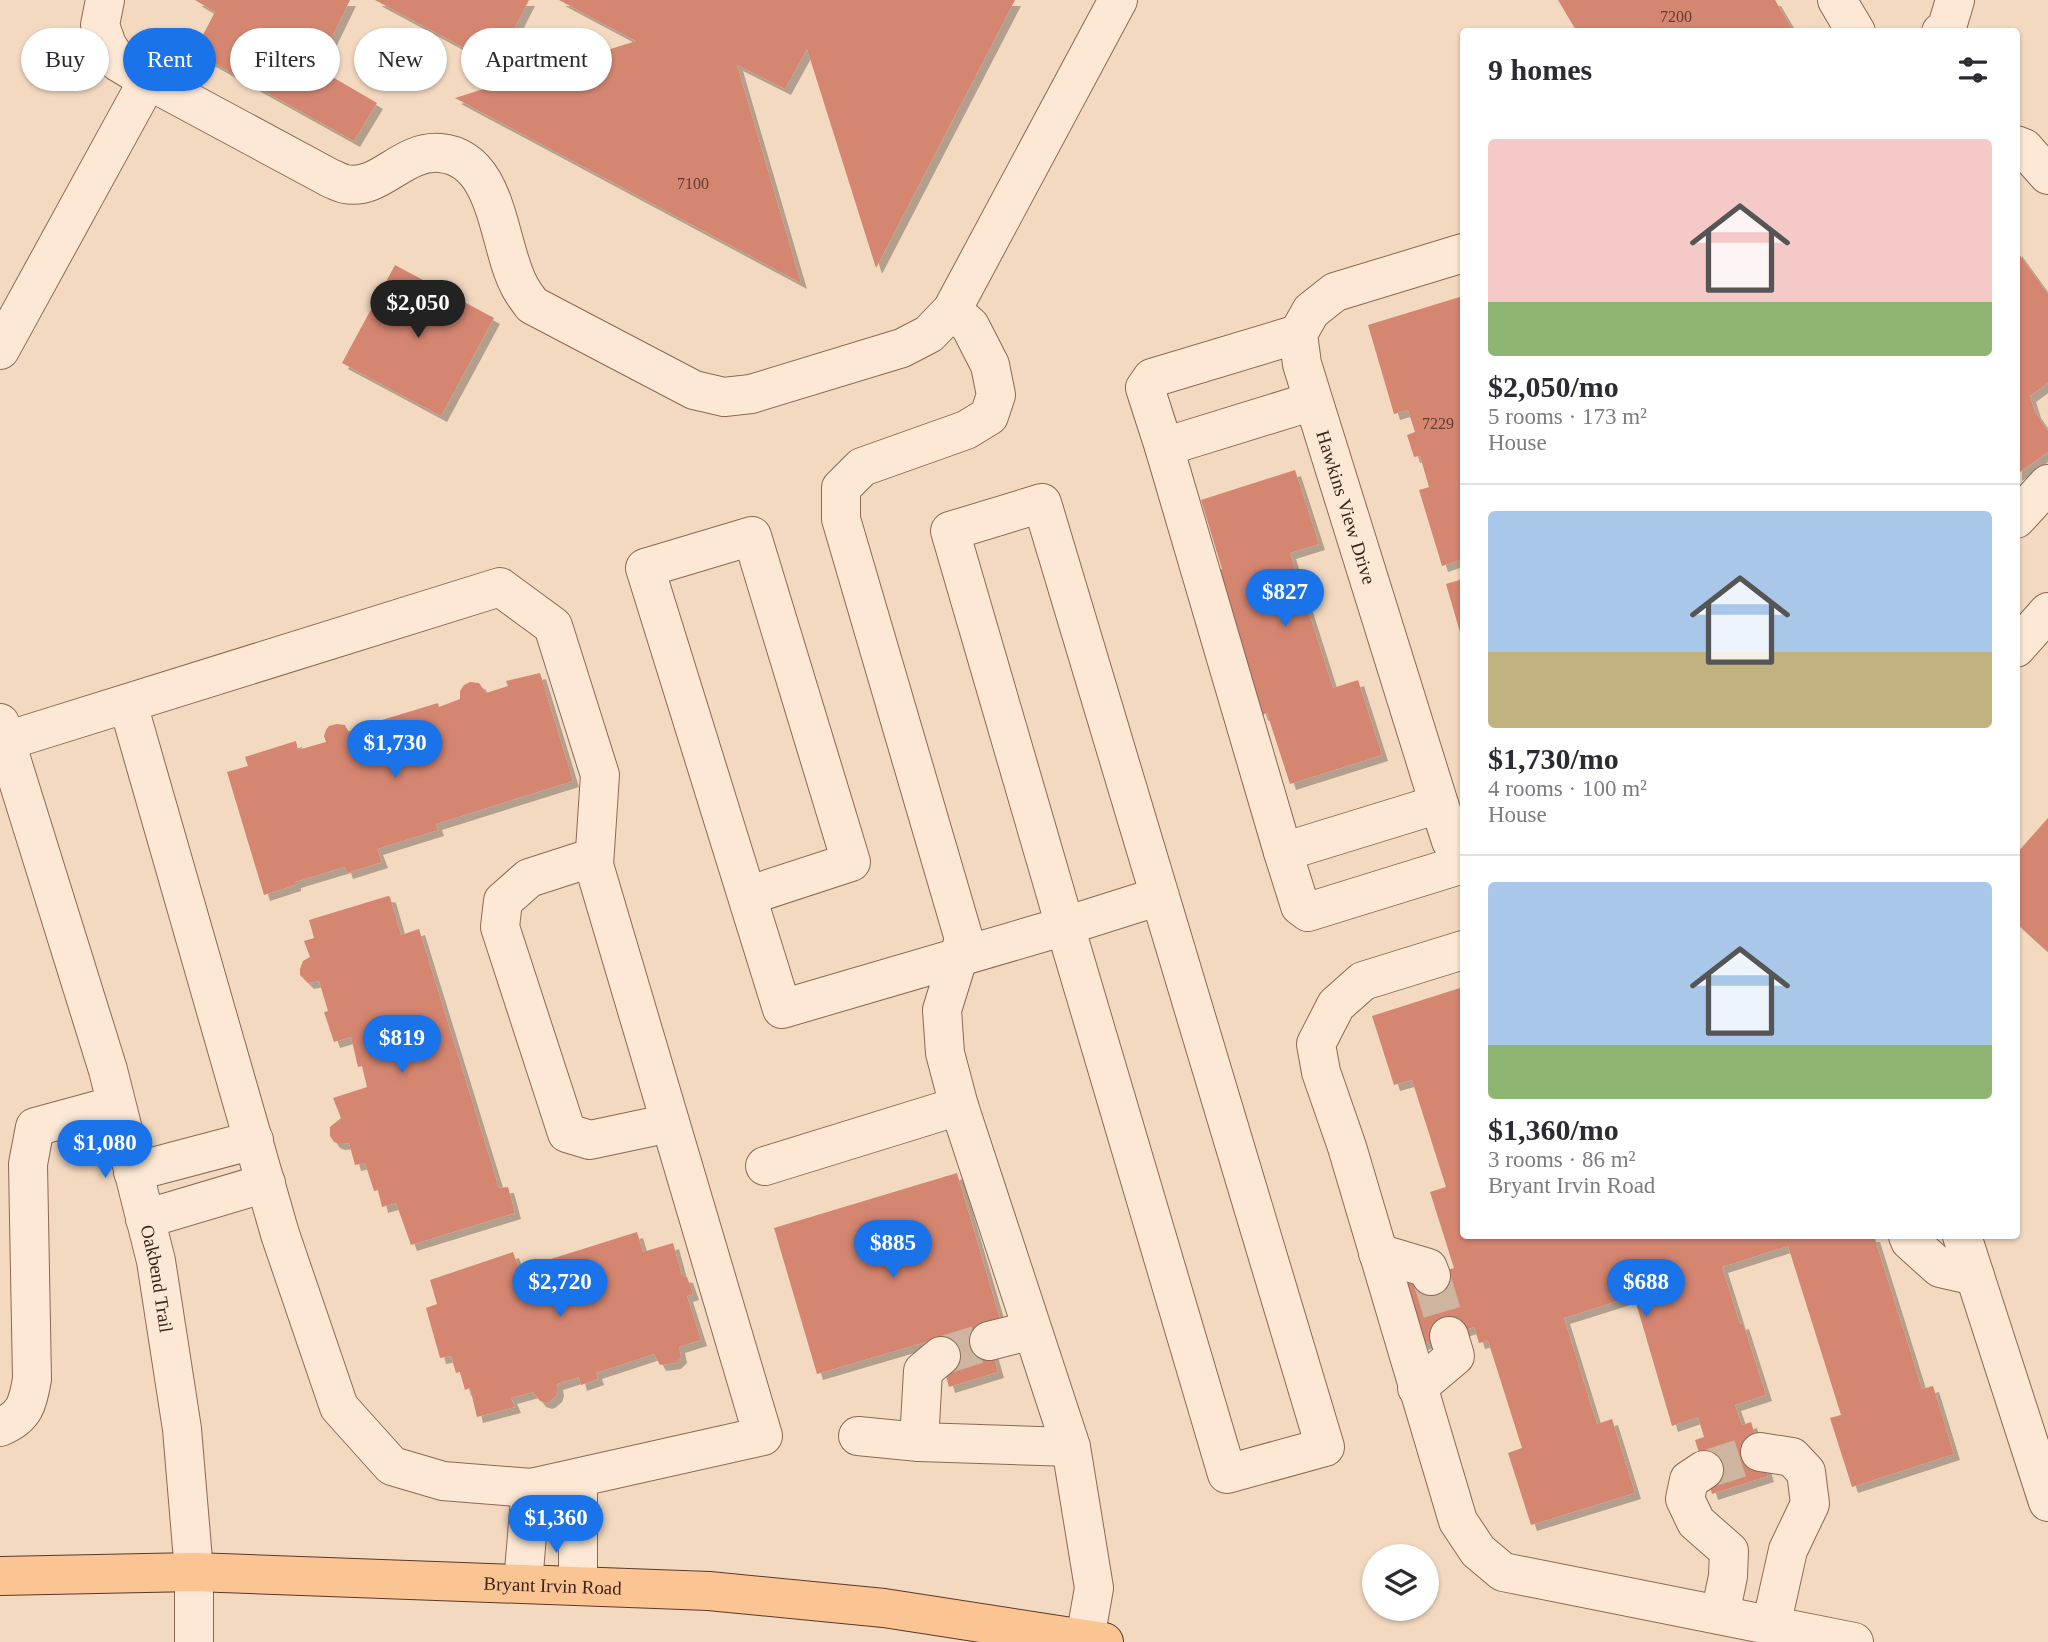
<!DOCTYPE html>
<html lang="en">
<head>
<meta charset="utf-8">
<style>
	:root { --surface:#fff; --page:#f7f7f7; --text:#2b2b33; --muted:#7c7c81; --line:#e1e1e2; --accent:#1a73e8 }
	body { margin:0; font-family:"Times New Roman",serif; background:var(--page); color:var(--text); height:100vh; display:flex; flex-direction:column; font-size:26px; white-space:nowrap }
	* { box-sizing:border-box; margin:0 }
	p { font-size:23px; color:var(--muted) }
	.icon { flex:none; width:38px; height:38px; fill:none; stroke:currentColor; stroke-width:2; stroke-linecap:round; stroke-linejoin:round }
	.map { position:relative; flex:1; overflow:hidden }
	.side { position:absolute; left:1460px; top:28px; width:560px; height:1211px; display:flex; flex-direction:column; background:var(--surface); border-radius:7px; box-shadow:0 2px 5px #0004 }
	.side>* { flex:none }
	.top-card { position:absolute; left:21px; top:28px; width:665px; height:63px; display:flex; gap:14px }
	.fabs { position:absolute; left:1362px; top:1544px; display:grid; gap:14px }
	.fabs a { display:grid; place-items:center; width:77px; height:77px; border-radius:50%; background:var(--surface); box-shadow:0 2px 5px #0004; font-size:35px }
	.price { position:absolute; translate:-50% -60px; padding:0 16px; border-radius:24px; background:var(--accent); color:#fff; font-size:23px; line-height:46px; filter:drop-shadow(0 2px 4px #0008) }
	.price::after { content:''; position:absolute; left:50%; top:42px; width:21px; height:16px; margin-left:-10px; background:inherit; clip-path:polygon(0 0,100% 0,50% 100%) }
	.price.on { background:#222; color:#fff }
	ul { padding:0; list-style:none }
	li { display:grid; align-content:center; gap:14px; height:371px; padding:0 28px }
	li+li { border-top:2px solid var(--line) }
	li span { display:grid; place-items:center; height:217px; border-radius:7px; color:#555 }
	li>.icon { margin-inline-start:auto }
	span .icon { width:126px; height:126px; fill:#fffc; stroke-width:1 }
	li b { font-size:30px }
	h2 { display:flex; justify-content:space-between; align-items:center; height:84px; padding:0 28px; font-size:30px }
	.chip { padding:0 24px; border-radius:32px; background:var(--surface); box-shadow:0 2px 5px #0004; font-size:24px; line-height:63px }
	.chip.on { background:var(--accent); color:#fff }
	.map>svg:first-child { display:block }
	.building { fill:#d58671; filter:url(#shadow) }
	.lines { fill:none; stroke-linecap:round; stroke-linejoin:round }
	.minor-tunnel { stroke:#ceb59f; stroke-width:38; stroke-dasharray:38 19; stroke-linecap:butt }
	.minor-casing { stroke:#8e6855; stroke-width:40 }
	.major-casing { stroke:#5b372a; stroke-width:40 }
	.minor { stroke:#fce8d4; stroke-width:38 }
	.major { stroke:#fbc493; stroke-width:38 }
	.labels { text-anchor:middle; stroke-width:5; stroke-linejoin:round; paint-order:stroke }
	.number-label { font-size:16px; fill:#623c31 }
	.street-label { font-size:19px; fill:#3c241c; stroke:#f9e5d0 }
</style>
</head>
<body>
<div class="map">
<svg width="2048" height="1642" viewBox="0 0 2048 1642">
	<defs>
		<filter id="shadow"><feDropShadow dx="6" dy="6" stdDeviation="0" flood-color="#0004"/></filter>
	</defs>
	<rect width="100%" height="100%" fill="#f3d9c0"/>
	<!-- building -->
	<path class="building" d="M195 0H350L317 68 377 103 354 141 194 52 215 12Z
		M375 0H529L496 65Z
		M559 0H1015L876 268 807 49 785 89 737 65 801 283 455 98 636 41Z
		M1558 0H1775L1794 32H1577Z
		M2016 250 2048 294V383L2030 396 2035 412 2048 431V452L2016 475Z
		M395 265 494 318 441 416 342 363Z
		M1463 296V559L1442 566 1419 490 1429 487 1420 456 1414 457 1407 435 1415 432 1408 410 1394 414 1368 325Z
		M1295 470 1319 544 1290 553 1333 688 1358 680 1382 755 1290 784 1267 713 1262 715 1216 572 1222 569 1201 500Z
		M1463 579V639H1462L1446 584Z
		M540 673 573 781 436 824 438 830 377 849 382 862 347 873 345 867 295 882V885L264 895 227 772 248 766 245 757 296 741 298 750 326 742 324 736 326 730 329 726 337 724 345 725 350 735 373 727 372 723 438 703 439 707 460 699V691L464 685 470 682 479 683 486 693 508 686 506 681Z
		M2048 818V952L2016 923V854Z
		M388 896 390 897 401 935 419 929 499 1188 508 1187 515 1213 411 1245 396 1203 382 1207 378 1190 374 1191 365 1163 355 1165 349 1143 339 1144 334 1142 330 1136V1127L341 1118 333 1098 367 1087 362 1066 358 1067 351 1037 334 1042 324 1012 328 1011 319 981 308 983 300 975V969L303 961 310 957 304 941 314 938 309 920Z
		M1463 987V1236H1874L1922 1389 1933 1386 1954 1454 1852 1487 1830 1418 1841 1415 1788 1246 1722 1267 1740 1324 1743 1323 1766 1395 1735 1405 1742 1425 1751 1422 1768 1476 1712 1494 1695 1440 1704 1437 1698 1417 1672 1426 1634 1296 1564 1318 1597 1424 1612 1419 1635 1493 1531 1525 1508 1453 1522 1448 1488 1341 1479 1343 1474 1327 1422 1344 1403 1284 1454 1268 1430 1192 1446 1187 1412 1080 1394 1085 1372 1016Z
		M957 1173 1000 1319 984 1323 998 1372 949 1387 936 1339 817 1374 774 1228Z
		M637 1232 643 1252 673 1243 682 1276 687 1277 693 1294 687 1296 701 1340 679 1347 681 1357 675 1363 660 1365 654 1354 596 1373 598 1379 581 1385 579 1377 557 1384 558 1390 556 1396 549 1402 546 1403 540 1401 533 1392 511 1398 515 1407 477 1417 470 1388 465 1390 460 1372 456 1373 451 1356 440 1358 426 1308 437 1304 430 1280 513 1252 519 1269Z"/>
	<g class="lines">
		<!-- minor-tunnel -->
		<path class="minor-tunnel" d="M1431 1276 1449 1336
			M941 1356 989 1341
			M1704 1470 1760 1452"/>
		<defs>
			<g id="minor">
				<path d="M105 0 100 25 107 45 118 62 148 80"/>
				<path d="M1837 0 1856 32"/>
				<path d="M1941 32 1947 27 1955 0"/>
				<path d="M2016 145 2024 148 2048 175"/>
				<path id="s1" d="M1463 253 1335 292 1311 311 1298 334 1302 364 1439 804 1451 841 1463 860"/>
				<path d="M952 310 970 326 990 365 996 395 989 416 966 430 862 467 841 488V519L964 939 942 1010 945 1053 959 1106 1071 1447 1094 1588 1085 1639"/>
				<path d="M1298 334 1152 378 1145 388 1164 447 1313 401"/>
				<path d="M0 350 148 80 330 178C335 180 340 183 345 184 381 191 401 150 440 153 500 158 497 246 520 287 523 293 528 299 532 305L694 390 724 397 751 394 902 348 929 334 952 310 1118 0"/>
				<path d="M1164 447 1283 852"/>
				<path d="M2016 519 2048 484"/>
				<path d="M2016 648 2048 612"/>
				<path id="s2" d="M0 723 108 1070 156 1261 182 1429 194 1572V1642"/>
				<path d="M6 741 500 587 553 626 600 775 594 865 763 1436 531 1488 443 1481 392 1466 339 1407 280 1234 128 704"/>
				<path d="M1439 804 1283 852 1300 906 1308 912 1463 864"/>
				<path d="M594 857 529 878 503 901 500 927 567 1133 590 1140 670 1123"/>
				<path d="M747 896 851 862 752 536 645 568 782 1009 1065 926 950 531 1042 503 1325 1447 1227 1474 1065 926 1160 896"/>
				<path d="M1463 950 1363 981 1336 1005 1316 1044 1321 1072 1347 1147 1458 1521 1478 1551 1503 1572 1854 1642"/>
				<path d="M765 1166 959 1106"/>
				<path d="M133 1172 254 1140"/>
				<path d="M145 1219 266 1183"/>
				<path d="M1908 1236 1910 1241 1940 1268 1975 1276"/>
				<path d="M1962 1236 2048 1502"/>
				<path d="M1378 1253 1428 1268 1431 1276"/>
				<path d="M989 1341 1032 1330"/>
				<path d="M941 1356 923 1371 919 1442 1071 1447"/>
				<path d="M1417 1388 1455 1356 1449 1336"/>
				<path d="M0 1427C25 1417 28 1403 32 1379L28 1164 35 1127 116 1105"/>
				<path d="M858 1436 919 1442"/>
				<path d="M1760 1452 1792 1457 1806 1472 1810 1504 1788 1550 1771 1626"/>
				<path d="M1704 1470 1689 1480 1685 1499 1696 1522 1729 1551 1728 1576 1720 1615"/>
				<path d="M578 1478V1585"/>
				<path d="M523 1583 531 1488"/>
			</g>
			<g id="major">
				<path id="s3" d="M0 1576 194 1572 709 1591 884 1608 1104 1642"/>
			</g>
		</defs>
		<!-- minor casing -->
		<use href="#minor" class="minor-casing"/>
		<!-- major casing -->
		<use href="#major" class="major-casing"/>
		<!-- minor -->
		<use href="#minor" class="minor"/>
		<!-- major -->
		<use href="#major" class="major"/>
	</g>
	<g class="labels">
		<!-- number labels -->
		<g class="number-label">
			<text x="1676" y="22">7200</text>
			<text x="693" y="189">7100</text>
			<text x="1438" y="429">7229</text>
		</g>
		<!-- street labels -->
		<g class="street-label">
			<text dy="7" stroke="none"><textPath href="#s1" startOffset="371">Hawkins View Drive</textPath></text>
			<text dy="7" stroke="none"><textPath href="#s2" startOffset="578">Oakbend Trail</textPath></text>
			<text dy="7" stroke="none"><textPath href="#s3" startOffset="553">Bryant Irvin Road</textPath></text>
		</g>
	</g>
</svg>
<div class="fabs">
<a><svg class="icon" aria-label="layers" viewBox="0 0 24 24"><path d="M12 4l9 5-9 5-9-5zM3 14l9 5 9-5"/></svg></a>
</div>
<b class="price on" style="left:418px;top:340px">$2,050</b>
<b class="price" style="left:1285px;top:629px">$827</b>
<b class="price" style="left:395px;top:780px">$1,730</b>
<b class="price" style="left:402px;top:1075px">$819</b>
<b class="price" style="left:105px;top:1180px">$1,080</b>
<b class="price" style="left:893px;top:1280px">$885</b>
<b class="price" style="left:560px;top:1319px">$2,720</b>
<b class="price" style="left:1646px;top:1319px">$688</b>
<b class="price" style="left:556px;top:1555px">$1,360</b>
<div class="top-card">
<a class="chip">Buy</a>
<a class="chip on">Rent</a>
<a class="chip">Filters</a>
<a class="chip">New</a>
<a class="chip">Apartment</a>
</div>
<section class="side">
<h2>9 homes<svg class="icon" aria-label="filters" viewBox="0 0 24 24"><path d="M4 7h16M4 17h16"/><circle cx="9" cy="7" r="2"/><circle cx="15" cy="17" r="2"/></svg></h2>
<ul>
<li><span style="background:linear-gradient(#f6c9c9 75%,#8fb573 0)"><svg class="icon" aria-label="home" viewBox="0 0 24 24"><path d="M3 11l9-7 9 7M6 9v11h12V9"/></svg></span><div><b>$2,050/mo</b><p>5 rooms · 173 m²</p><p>House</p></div></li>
<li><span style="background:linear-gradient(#a9c7e8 65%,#c2b280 0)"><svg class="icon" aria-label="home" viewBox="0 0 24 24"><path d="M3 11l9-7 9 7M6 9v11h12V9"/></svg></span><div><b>$1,730/mo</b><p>4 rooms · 100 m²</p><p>House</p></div></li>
<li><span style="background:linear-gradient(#a9c7e8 75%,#8fb573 0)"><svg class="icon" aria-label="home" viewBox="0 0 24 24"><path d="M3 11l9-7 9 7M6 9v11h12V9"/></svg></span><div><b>$1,360/mo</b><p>3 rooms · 86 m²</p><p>Bryant Irvin Road</p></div></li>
</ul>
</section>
</div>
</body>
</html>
